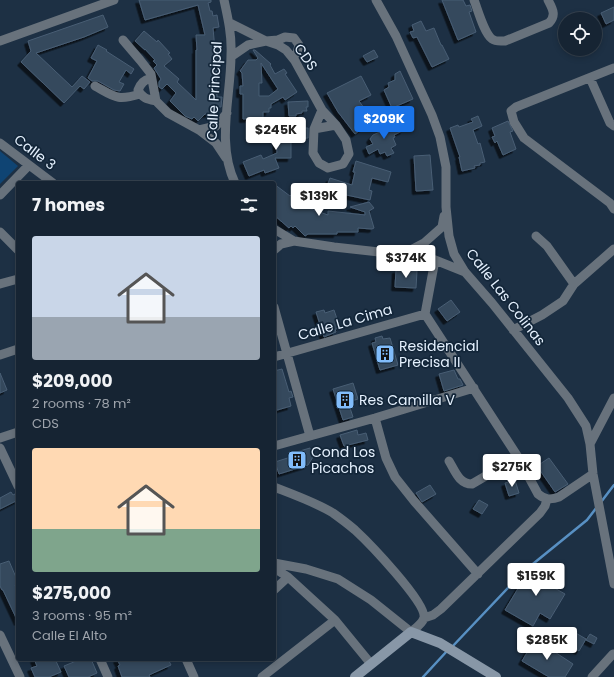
<!DOCTYPE html>
<html lang="en">
<head>
<meta charset="utf-8">
<style>
	:root { --surface:#162433; --page:#1f2c3b; --text:#f1f3f6; --muted:#9ea4ac; --line:#35414e; --accent:#1a73e8 }
	body { margin:0; font-family:Poppins,sans-serif; background:var(--page); color:var(--text); height:100vh; display:flex; flex-direction:column; font-size:15px; white-space:nowrap }
	* { box-sizing:border-box; margin:0 }
	p { font-size:13px; color:var(--muted) }
	.icon { flex:none; width:22px; height:22px; fill:none; stroke:currentColor; stroke-width:2; stroke-linecap:round; stroke-linejoin:round }
	.map { position:relative; flex:1; overflow:hidden }
	.drawer { position:absolute; left:16px; top:181px; width:260px; height:480px; display:flex; flex-direction:column; background:var(--surface); border-radius:4px; box-shadow:0 2px 6px #0003,0 0 0 1px var(--line) }
	.drawer>* { flex:none }
	.buttons { position:absolute; left:558px; top:12px; display:grid; gap:8px }
	.buttons a { display:grid; place-items:center; width:44px; height:44px; border-radius:50%; background:var(--surface); box-shadow:0 2px 6px #0003,0 0 0 1px var(--line); font-size:20px }
	.price { position:absolute; translate:-50% -34px; padding:0 9px; border-radius:4px; background:#fff; color:#222; font-size:13px; line-height:26px; filter:drop-shadow(0 1px 2px #0008) }
	.price::after { content:''; position:absolute; left:50%; top:24px; width:12px; height:9px; margin-left:-6px; background:inherit; clip-path:polygon(0 0,100% 0,50% 100%) }
	.price.selected { background:var(--accent); color:#fff }
	ul { padding:0; list-style:none }
	li { display:grid; align-content:center; gap:8px; height:212px; padding:0 16px }
	li span { display:grid; place-items:center; height:124px; border-radius:4px; color:#555 }
	li>.icon { margin-inline-start:auto }
	span .icon { width:72px; height:72px; fill:#fffc; stroke-width:1 }
	li b { font-size:17px }
	h2 { display:flex; justify-content:space-between; align-items:center; height:48px; padding:0 16px; font-size:17px }
	.map>svg:first-child { display:block }
	.green { fill:#0f4473 }
	.lines { fill:none; stroke-linecap:round; stroke-linejoin:round }
	.stream { stroke:#5890c3; stroke-width:2.5 }
	.building { fill:#34485d; stroke:#495e74; fill-rule:evenodd; filter:url(#shadow) }
	.street { stroke:#68727c; stroke-width:9 }
	.secondary { stroke:#8897a7; stroke-width:10 }
	.labels { text-anchor:middle; stroke-width:3.5; stroke-linejoin:round; paint-order:stroke }
	.street-label { font-size:14px; fill:#e5f1fe; stroke:#132639 }
	.poi-label { font-size:14px; fill:#e5f1fe; stroke:#132639; text-anchor:start }
</style>
</head>
<body>
<div class="map">
<svg width="614" height="677" viewBox="0 0 614 677">
	<defs>
		<filter id="shadow"><feDropShadow dx="-3.5" dy="3.5" stdDeviation="0" flood-color="#0009"/></filter>
	</defs>
	<rect width="100%" height="100%" fill="#1d3044"/>
	<!-- green -->
	<path class="green" d="M0 151 18 166 0 184Z"/>
	<g class="lines">
		<!-- stream -->
		<path class="stream" d="M601 502 614 485
			M451 648 523 572 587 520 597 507
			M423 677 447 651"/>
	</g>
	<!-- building -->
	<path class="building" d="M139 0H211V2L208 3 210 11H212L213 16 217 15 219 27 213 28 215 50H216L217 97H222L221 107H218V113L205 114 198 121 194 117 192 119 185 116 170 101 176 93 167 84 162 89 159 87V82L161 79 154 68 157 65 153 61 155 60 145 49V50L135 41 144 31 157 42 158 40 170 53 168 54 172 59 164 66 179 79 177 82 196 100V50H197L196 35H205L198 5 145 20Z
		M442 0H463L466 6 470 5 472 11 469 12 476 32 458 40Z
		M614 7V20L606 24 601 13Z
		M103 15 108 27 84 37 36 53 72 87 82 76 90 82 84 89 80 86 64 103 21 62 31 51 28 41Z
		M421 21 426 31 434 28 441 45H442L449 59 432 67 417 37 413 38 410 32 414 31 412 25Z
		M98 45 107 50 106 51 134 69 131 74 126 70 119 82 124 84 120 91 114 90 98 81H92L88 78 97 61 91 58Z
		M253 50H255L271 64 270 65 275 74 284 69 287 73 285 74 297 92 285 100 283 97 271 104V108H269V112H263V118L243 119V94H240V86H243L242 73 240 71 248 60H256L258 58ZM261 63 278 89 269 96H259V83H262Z
		M374 50 378 57 367 62 363 56Z
		M400 71 413 99 392 108 384 90 389 87 388 83 395 80V74Z
		M361 76 371 95 359 101 367 112 372 109 378 117 355 134 338 112 327 93Z
		M308 101V107H306L307 111H302V113L296 114V116H289L288 102Z
		M478 116 482 126 473 130 478 144 480 143 485 162 480 163V165L474 166 475 168 462 171 459 157H460L450 128 458 125 459 127 473 122 471 119Z
		M508 121 513 131 510 132 516 149 503 155 497 141 495 143 492 137 495 136 492 128Z
		M385 122 389 130 401 124 404 130 394 135 395 137 393 138 396 145 391 148 394 153 387 156 385 152 380 154 378 149 369 154 366 147 373 144 370 139 373 135 382 131 379 125Z
		M276 128H308V138L291 139V158H275L279 168 265 173 264 170 249 176 243 162 261 155 263 159 277 153Z
		M430 155 433 190 416 191 414 156Z
		M356 161 391 172 388 182 372 178 369 190 372 191 370 200 337 193 334 202 323 198 330 178 352 185 355 172H353Z
		M274 184 290 196 291 195 302 206 328 215V211L365 215V212L350 207 369 202 374 208 369 211 374 228 372 229 358 228V232H337V234H308L305 236 295 226 293 228 291 226 289 228 274 215Z
		M396 270 417 271 416 288 395 287Z
		M451 300 460 312 447 321 438 309Z
		M324 310 325 313 334 310 340 328 335 329 336 332 324 337 316 312Z
		M382 336 383 339 390 338 398 365 380 370 372 343 376 342 375 338Z
		M282 369 289 392 291 391 293 397 289 398 291 406 274 411V371Z
		M454 370 458 379H460L463 385 444 391 439 374Z
		M0 373 7 390 0 393Z
		M353 383 358 399 348 402 353 417 343 420 333 389Z
		M357 430 358 435 366 433 368 440 344 446 340 435Z
		M310 448 313 457 308 465 279 474 275 462 294 456 293 453Z
		M549 458 568 484 555 492 537 466Z
		M515 480 519 493 509 496 505 483Z
		M430 485 436 494 422 502 416 493Z
		M11 492 13 495 15 494 18 500 0 509V498Z
		M479 500 488 505 482 514 473 509Z
		M9 561 18 582 15 585 18 592V622L3 590H2L0 586V564Z
		M539 567 557 577 551 586 565 594 550 619 540 613 533 626 505 610 528 572 534 576Z
		M574 632 586 639 579 651 573 647 574 645 569 642Z
		M590 634 597 638 594 644 586 640Z
		M535 639 573 664 565 677H549L522 661Z
		M34 659H55L61 672 49 677H35L31 668 37 666Z
		M81 659H91L97 673 88 677H69L64 666Z
		M117 659H168L171 665 149 675 150 677H122L118 666 120 665Z"/>
	<g class="lines">
		<!-- street -->
		<path class="street" d="M224 0C228 18 232 36 231 55 231 97 216 143 235 183
			M376 0 396 36 432 115 440 137 446 167V207L449 236 454 254 465 272 492 303 568 398 586 426 590 444 593 474 614 584
			M474 0C478 10 484 33 492 39 496 42 501 41 505 41L549 23C557 15 552 8 548 0
			M230 23 266 41 278 40 285 37 294 38 299 45 295 61
			M123 40 140 60 151 74 156 101 168 113 199 130 216 143 226 158
			M0 41 114 0
			M232 56 248 45 266 41 278 45 286 50 295 61 322 110 336 125 346 140 349 154 343 164 328 168 319 163 313 153 314 129 322 110
			M614 68 516 107 511 111 514 122 524 138 610 203 614 209
			M151 78C144 80 141 83 138 90 142 98 147 99 156 101
			M590 78 610 123 614 126
			M95 86C115 97 117 101 140 94
			M314 129 336 125
			M199 130 216 126 227 113
			M0 143 53 183
			M0 195 29 165
			M274 229 294 241 334 247 379 252 405 253 424 243 442 227 444 216
			M0 232 18 250
			M536 236 547 246 574 284
			M274 250 281 244 294 241
			M405 253 435 260 465 272
			M0 284 18 279
			M274 307 310 436
			M425 314 518 457 538 494C545 500 551 500 559 497L593 474
			M425 314 435 260
			M513 330 542 315 563 301 574 284 614 249
			M0 355 18 349
			M274 357 425 314
			M375 418 386 458 395 477 414 501 478 574
			M0 438 18 432
			M590 444 614 398
			M274 446 375 418 474 388
			M0 448 18 486
			M449 461C455 471 459 484 472 484L518 457
			M274 487C292 494 317 503 333 513 340 518 348 524 355 530 368 542 427 603 424 618 422 624 416 628 411 632L371 600 338 579 306 569 274 563
			M274 568 288 577 335 620 371 664
			M274 590 288 577
			M424 618 433 615 441 609 540 513 545 506 547 499
			M0 635 20 677
			M100 659 108 677
			M186 659 194 677
			M262 677 335 620
			M592 677 613 654"/>
		<!-- secondary -->
		<path class="secondary" d="M355 677 411 632 440 643 496 677"/>
	</g>
	<!-- icons -->
	<defs>
		<symbol id="building-square" viewBox="-11 -11 22 22"><rect x="-9" y="-9" width="18" height="18" rx="4" fill="#81bcfa" stroke="#132639"/><path d="M-4-6H4V6H1V3H-1V6H-4ZM-2.5-4.3h1.7v1.8h-1.7ZM.8-4.3h1.7v1.8H.8ZM-2.5-1h1.7V.8h-1.7ZM.8-1h1.7V.8H.8Z" fill="#111"/></symbol>
	</defs>
	<g fill-rule="evenodd">
		<use href="#building-square" x="374" y="343" width="22" height="22"/>
		<use href="#building-square" x="334" y="389" width="22" height="22"/>
		<use href="#building-square" x="286" y="449" width="22" height="22"/>
	</g>
	<g class="labels">
		<!-- street labels -->
		<g class="street-label">
			<text transform="translate(306 57) rotate(55)" y="5">CDS</text>
			<text transform="translate(214 91) rotate(-87)" y="5">Calle Principal</text>
			<text transform="translate(35 152) rotate(37)" y="5">Calle 3</text>
			<text transform="translate(506 297) rotate(52)" y="5">Calle Las Colinas</text>
			<text transform="translate(345 322) rotate(-16)" y="5">Calle La Cima</text>
		</g>
		<!-- poi labels -->
		<g class="poi-label">
			<text x="399" y="351">Residencial<tspan x="399" dy="16">Precisa II</tspan></text>
			<text x="359" y="405">Res Camilla V</text>
			<text x="311" y="457">Cond Los<tspan x="311" dy="16">Picachos</tspan></text>
		</g>
	</g>
</svg>
<div class="buttons">
<a><svg class="icon" aria-label="locate" viewBox="0 0 24 24"><circle cx="12" cy="12" r="6"/><path d="M12 2v4M12 18v4M2 12h4M18 12h4"/></svg></a>
</div>
<b class="price selected" style="left:384px;top:140px">$209K</b>
<b class="price" style="left:276px;top:151px">$245K</b>
<b class="price" style="left:319px;top:217px">$139K</b>
<b class="price" style="left:406px;top:279px">$374K</b>
<b class="price" style="left:512px;top:488px">$275K</b>
<b class="price" style="left:536px;top:597px">$159K</b>
<b class="price" style="left:547px;top:661px">$285K</b>
<section class="drawer">
<h2>7 homes<svg class="icon" aria-label="filters" viewBox="0 0 24 24"><path d="M4 7h16M4 17h16"/><circle cx="9" cy="7" r="2"/><circle cx="15" cy="17" r="2"/></svg></h2>
<ul>
<li><span style="background:linear-gradient(#c9d6e8 65%,#9aa5b1 0)"><svg class="icon" aria-label="home" viewBox="0 0 24 24"><path d="M3 11l9-7 9 7M6 9v11h12V9"/></svg></span><div><b>$209,000</b><p>2 rooms · 78 m²</p><p>CDS</p></div></li>
<li><span style="background:linear-gradient(#ffd9b3 65%,#7fa58c 0)"><svg class="icon" aria-label="home" viewBox="0 0 24 24"><path d="M3 11l9-7 9 7M6 9v11h12V9"/></svg></span><div><b>$275,000</b><p>3 rooms · 95 m²</p><p>Calle El Alto</p></div></li>
</ul>
</section>
</div>
</body>
</html>
